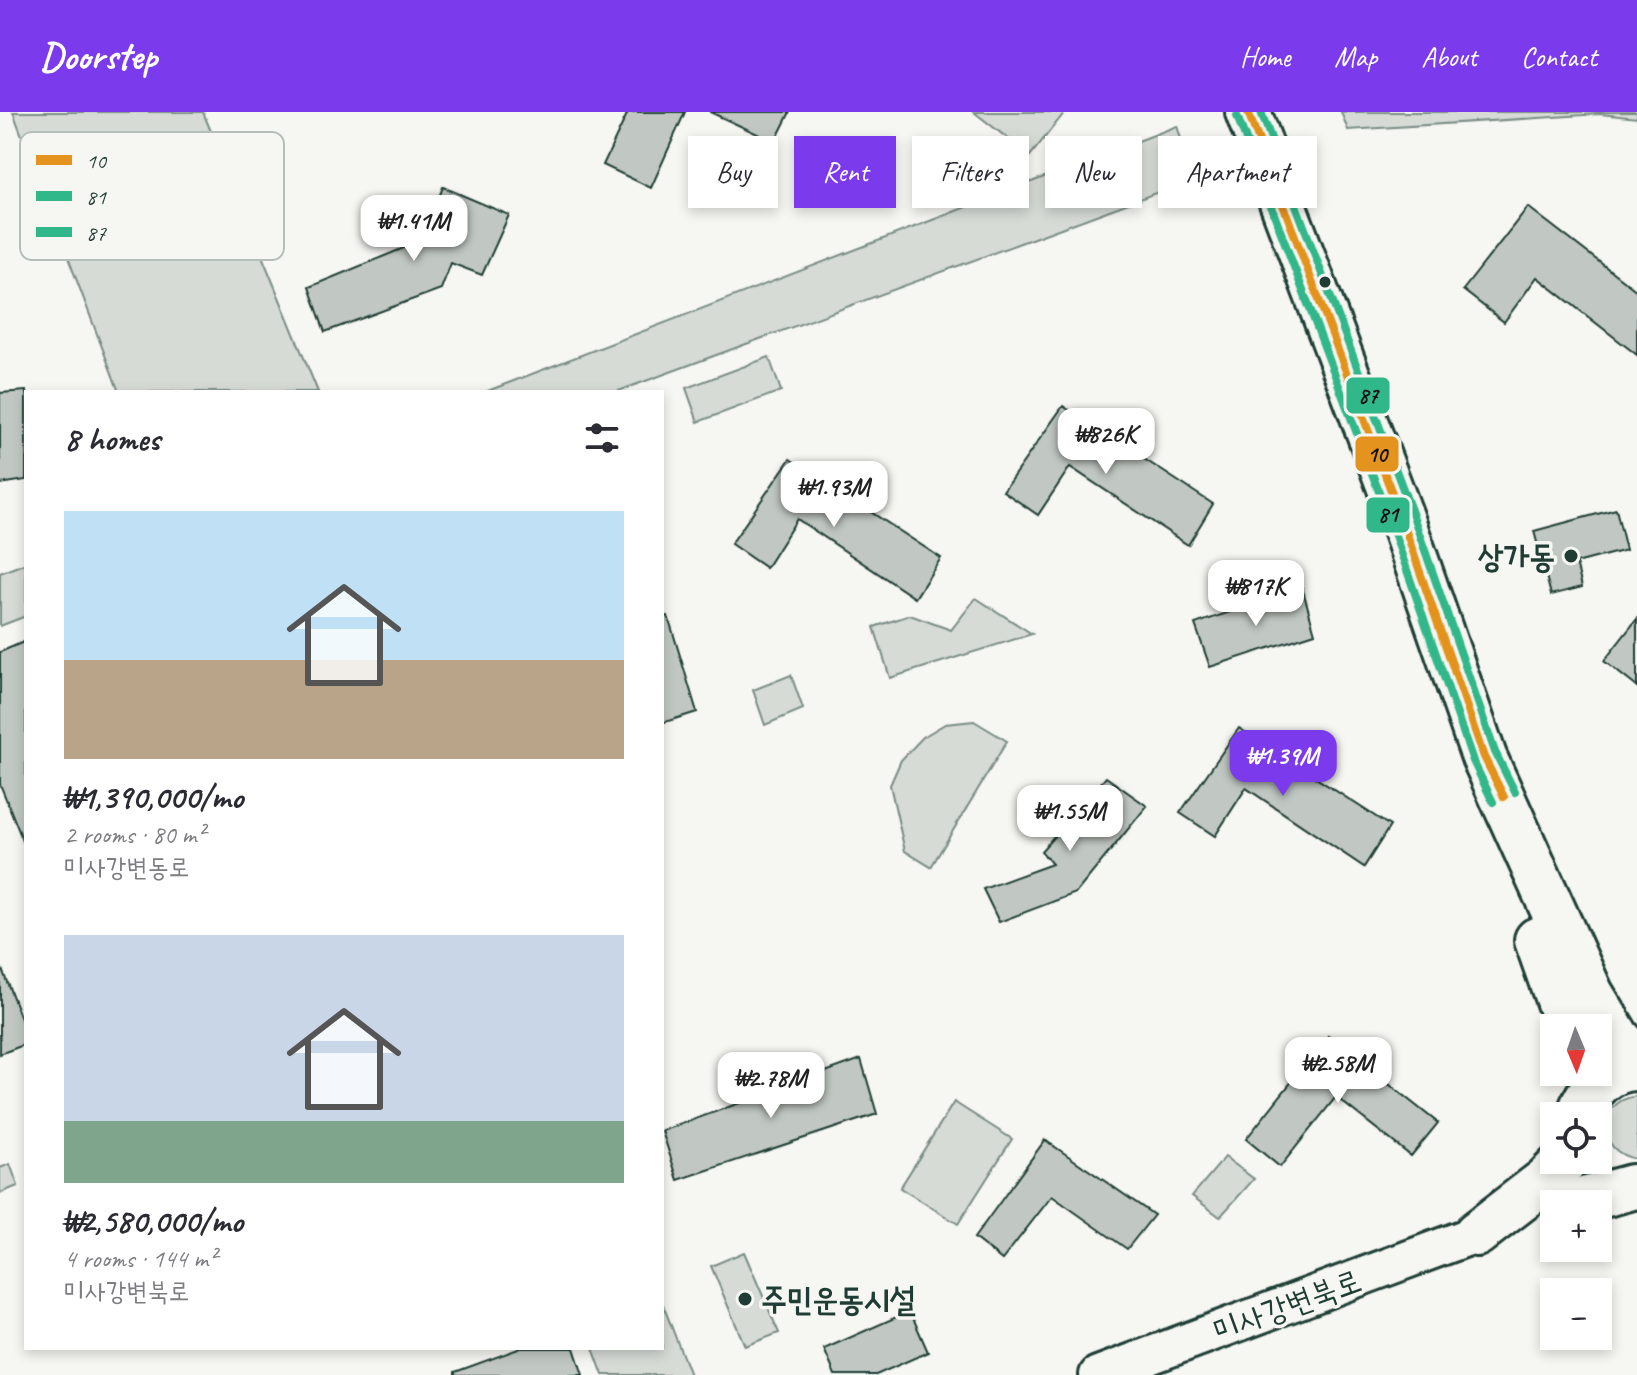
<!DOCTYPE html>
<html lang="en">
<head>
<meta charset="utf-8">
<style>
	:root { --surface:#fff; --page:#f2f2f3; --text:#2b2b33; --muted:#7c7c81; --accent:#7c3aed }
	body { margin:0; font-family:Caveat,"Poor Story",sans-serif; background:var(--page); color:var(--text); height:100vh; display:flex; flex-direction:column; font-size:30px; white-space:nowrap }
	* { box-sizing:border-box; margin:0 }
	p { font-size:26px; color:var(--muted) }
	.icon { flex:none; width:44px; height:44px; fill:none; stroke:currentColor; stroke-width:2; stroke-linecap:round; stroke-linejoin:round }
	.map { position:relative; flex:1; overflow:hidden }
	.panel { position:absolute; left:24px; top:278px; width:640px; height:960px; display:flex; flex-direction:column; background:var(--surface); border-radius:0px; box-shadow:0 4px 12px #0003 }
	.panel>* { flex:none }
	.guide { position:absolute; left:688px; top:24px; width:760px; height:72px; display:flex; gap:16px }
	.needle { width:52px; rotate:178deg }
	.fabs { position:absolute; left:1540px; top:902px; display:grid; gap:16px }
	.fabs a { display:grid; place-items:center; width:72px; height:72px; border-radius:0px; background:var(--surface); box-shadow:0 4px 12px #0003; font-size:40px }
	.price { position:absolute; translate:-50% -68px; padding:0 18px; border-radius:16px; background:#fff; color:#222; font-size:26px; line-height:52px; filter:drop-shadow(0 2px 4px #0008) }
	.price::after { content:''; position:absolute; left:50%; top:48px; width:24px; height:18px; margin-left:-12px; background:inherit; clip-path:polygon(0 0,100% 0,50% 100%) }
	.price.selected { background:var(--accent); color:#fff }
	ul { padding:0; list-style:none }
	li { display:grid; align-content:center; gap:16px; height:424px; padding:0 40px }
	li span { display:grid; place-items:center; height:248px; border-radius:0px; color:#555 }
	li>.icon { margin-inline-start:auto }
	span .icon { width:144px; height:144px; fill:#fffc; stroke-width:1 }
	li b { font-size:34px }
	h2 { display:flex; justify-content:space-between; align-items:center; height:96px; padding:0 40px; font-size:34px }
	.tag { padding:0 28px; border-radius:0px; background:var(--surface); box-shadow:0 4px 12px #0003; font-size:28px; line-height:72px }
	.tag.selected { background:var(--accent); color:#fff }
	header { display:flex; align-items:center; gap:48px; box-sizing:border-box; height:112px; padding:0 40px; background:var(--accent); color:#fff }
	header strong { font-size:38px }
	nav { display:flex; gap:44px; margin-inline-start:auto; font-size:28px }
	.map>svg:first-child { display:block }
	.green { fill:#d6dbd6; stroke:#7a8c85; stroke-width:2 }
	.building { fill:#c1c8c3; stroke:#1f3d34; stroke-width:2 }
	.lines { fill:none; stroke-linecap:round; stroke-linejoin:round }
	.minor-casing { stroke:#1f3d34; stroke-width:42 }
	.major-casing { stroke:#1f3d34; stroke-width:50 }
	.minor { stroke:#f6f6f2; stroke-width:36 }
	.major { stroke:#f6f6f2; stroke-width:44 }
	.bus-1-casing { stroke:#f6f6f2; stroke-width:14 }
	.bus-2-casing { stroke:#f6f6f2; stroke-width:14 }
	.bus-3-casing { stroke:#f6f6f2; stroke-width:14 }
	.bus-1 { stroke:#e3931e; stroke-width:8 }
	.bus-2 { stroke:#30b78a; stroke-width:8 }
	.bus-3 { stroke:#30b78a; stroke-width:8 }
	.bus-dot { fill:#1f3d34; stroke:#f6f6f2; stroke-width:3 }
	.labels { text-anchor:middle; stroke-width:7; stroke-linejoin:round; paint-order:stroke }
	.poi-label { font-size:32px; font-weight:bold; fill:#1f3d34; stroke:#f6f6f2; text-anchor:end }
	.street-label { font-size:32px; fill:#1f3d34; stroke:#f6f6f2 }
	.key { fill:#f6f6f2; stroke:#b6beb9; stroke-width:2 }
	.key-label { font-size:22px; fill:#1f3d34 }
	.line-badge { stroke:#f6f6f2; stroke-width:3 }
	.pale-badge-label { font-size:22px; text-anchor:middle; font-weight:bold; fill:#111 }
</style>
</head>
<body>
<header>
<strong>Doorstep</strong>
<nav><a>Home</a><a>Map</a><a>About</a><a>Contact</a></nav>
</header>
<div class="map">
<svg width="1637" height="1263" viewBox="0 0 1637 1263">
	<rect width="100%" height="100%" fill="#f6f6f2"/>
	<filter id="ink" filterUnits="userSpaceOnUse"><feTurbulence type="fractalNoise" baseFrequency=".0125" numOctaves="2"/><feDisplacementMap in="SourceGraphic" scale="16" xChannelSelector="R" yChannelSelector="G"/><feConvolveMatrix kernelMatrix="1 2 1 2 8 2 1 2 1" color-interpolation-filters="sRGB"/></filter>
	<g filter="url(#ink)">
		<!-- green -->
		<path class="green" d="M13 0H203L318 280H119Z
			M974 0H1065L1030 44Z
			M1341 0H1637V6L1600 2 1348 18Z
			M1177 14 1194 67 616 280H485Z
			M769 245 781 279 698 310 686 276Z
			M26 451V504L0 514V461Z
			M976 486 1032 522 890 566 874 515 910 503 951 518Z
			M791 563 803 597 765 613 753 578Z
			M974 609 1007 629 931 755 905 739 890 673 901 648 923 625 945 612Z
			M1637 984V1047C1595 1041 1595 989 1637 984Z
			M954 990 1012 1027 958 1112 900 1076Z
			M1225 1045 1254 1067 1220 1105 1192 1084Z
			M10 1052 18 1074 0 1081V1056Z
			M744 1140 779 1221 745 1234 711 1154Z
			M662 1190 690 1263H603L593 1236H662Z"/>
		<!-- building -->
		<path class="building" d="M628 0H685L651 76 603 53Z
			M710 0H790L775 30Z
			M443 75 509 103 482 163 451 151 441 177 325 220 309 175 421 129Z
			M1528 95 1637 179V243L1537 165 1504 210 1463 178Z
			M26 279V368L0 372V281Z
			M1063 294 1213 392 1188 433 1070 355 1038 403 1003 379Z
			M790 347 941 446 915 486 797 407 766 456 731 432Z
			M1616 397 1626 438 1576 451 1582 475 1551 483 1534 419Z
			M1302 475 1315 521 1210 555 1195 512Z
			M668 504 697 600 662 611V505Z
			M1637 507V575L1604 549Z
			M26 529V733L25 734 0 672V540Z
			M1239 616 1390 714 1364 755 1246 676 1215 724 1180 701Z
			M1106 665 1147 694 1076 781 999 810 983 777 1052 752 1041 739Z
			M0 857H2L26 920V932L0 942Z
			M1328 924 1438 1011 1411 1044 1336 985 1280 1055 1246 1027Z
			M861 947 877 1002 678 1068 662 1019Z
			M1045 1028 1154 1103 1127 1137 1052 1084 1002 1148 974 1126Z
			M910 1199 928 1240 876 1263H835L824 1237Z
			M521 1236H574L583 1263H455V1260Z"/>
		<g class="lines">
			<defs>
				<path id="minor" d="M1098 1263 1476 1122"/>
				<path id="major" d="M1248 0 1401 405 1484 645 1591 882 1617 925 1637 947
					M1537 828 1568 916
					M1579 1004C1587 978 1608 956 1637 956
					M1569 1092 1632 1075
					M1476 1122 1546 1068 1566 1048"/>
			</defs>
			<!-- minor casing -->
			<use href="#minor" class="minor-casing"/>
			<!-- major casing -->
			<use href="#major" class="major-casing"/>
			<!-- minor -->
			<use href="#minor" class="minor"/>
			<!-- major -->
			<use href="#major" class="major"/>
			<defs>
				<path id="bus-1" d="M1248 0 1401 405 1484 645 1504 685"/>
				<path id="bus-2" d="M1237 4 1390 409 1473 649 1493 690"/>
				<path id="bus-3" d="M1261 0 1412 401 1495 640 1515 680"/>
			</defs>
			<!-- bus-1 casing -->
			<use href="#bus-1" class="bus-1-casing"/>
			<!-- bus-2 casing -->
			<use href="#bus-2" class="bus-2-casing"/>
			<!-- bus-3 casing -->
			<use href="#bus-3" class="bus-3-casing"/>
			<!-- bus-1 -->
			<use href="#bus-1" class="bus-1"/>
			<!-- bus-2 -->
			<use href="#bus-2" class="bus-2"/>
			<!-- bus-3 -->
			<use href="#bus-3" class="bus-3"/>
		</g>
	</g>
	<!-- markers -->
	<g class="bus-dot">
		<circle cx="1325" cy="170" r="7"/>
		<circle cx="1571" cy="444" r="8"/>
		<circle cx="745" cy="1187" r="8"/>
	</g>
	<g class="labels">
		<!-- poi labels -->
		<g class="poi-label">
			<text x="1555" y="455">상가동</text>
			<text x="761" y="1198" text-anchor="start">주민운동시설</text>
		</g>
		<!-- street labels -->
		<g class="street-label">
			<text transform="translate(1287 1193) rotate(-20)" y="11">미사강변북로</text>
		</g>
	</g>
	<!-- legend -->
	<rect x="20" y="20" width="264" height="128" rx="12" class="key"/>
	<rect x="36" y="43" width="36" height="10" fill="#e3931e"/>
	<rect x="36" y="79" width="36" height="10" fill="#30b78a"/>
	<rect x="36" y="115" width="36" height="10" fill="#30b78a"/>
	<g class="key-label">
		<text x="86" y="56">10</text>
		<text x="86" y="92">81</text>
		<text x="86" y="128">87</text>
	</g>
	<g class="line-badge">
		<rect x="1345" y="264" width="46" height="39" rx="8" fill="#30b78a"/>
		<rect x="1354" y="323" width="46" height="38" rx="8" fill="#e3931e"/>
		<rect x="1365" y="384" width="46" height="38" rx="8" fill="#30b78a"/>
	</g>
	<g class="pale-badge-label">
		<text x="1368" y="291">87</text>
		<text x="1377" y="350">10</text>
		<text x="1388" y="410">81</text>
	</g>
</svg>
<div class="fabs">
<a><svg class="needle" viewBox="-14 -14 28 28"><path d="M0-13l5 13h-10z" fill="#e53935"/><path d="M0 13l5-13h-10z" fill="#7c7c81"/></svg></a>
<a><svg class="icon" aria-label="locate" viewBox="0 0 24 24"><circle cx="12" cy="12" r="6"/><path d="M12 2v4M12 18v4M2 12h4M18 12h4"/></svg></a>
<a>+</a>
<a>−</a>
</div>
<b class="price" style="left:414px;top:151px">₩1.41M</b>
<b class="price" style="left:1106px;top:364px">₩826K</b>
<b class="price" style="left:834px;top:417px">₩1.93M</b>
<b class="price" style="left:1256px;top:516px">₩817K</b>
<b class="price selected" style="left:1283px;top:686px">₩1.39M</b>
<b class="price" style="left:1070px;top:741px">₩1.55M</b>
<b class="price" style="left:1338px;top:993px">₩2.58M</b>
<b class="price" style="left:771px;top:1008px">₩2.78M</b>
<div class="guide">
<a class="tag">Buy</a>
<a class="tag selected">Rent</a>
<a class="tag">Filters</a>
<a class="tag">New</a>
<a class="tag">Apartment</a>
</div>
<section class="panel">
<h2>8 homes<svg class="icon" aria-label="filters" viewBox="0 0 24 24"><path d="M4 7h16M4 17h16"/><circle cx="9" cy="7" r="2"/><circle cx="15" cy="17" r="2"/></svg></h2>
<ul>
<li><span style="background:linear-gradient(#bfe0f5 60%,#b9a48a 0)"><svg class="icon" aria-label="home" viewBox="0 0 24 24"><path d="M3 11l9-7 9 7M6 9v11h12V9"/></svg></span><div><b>₩1,390,000/mo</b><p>2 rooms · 80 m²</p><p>미사강변동로</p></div></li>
<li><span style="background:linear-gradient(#c9d6e8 75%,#7fa58c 0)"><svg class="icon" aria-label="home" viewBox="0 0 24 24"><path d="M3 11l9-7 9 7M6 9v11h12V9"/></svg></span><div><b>₩2,580,000/mo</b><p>4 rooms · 144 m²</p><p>미사강변북로</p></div></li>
</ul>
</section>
</div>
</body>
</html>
